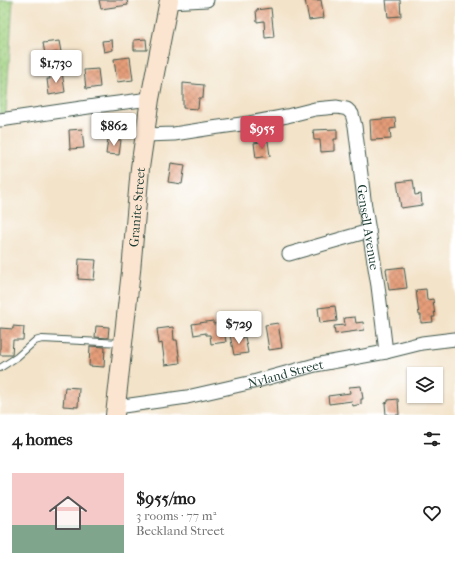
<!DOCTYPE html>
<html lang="en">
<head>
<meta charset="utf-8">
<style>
	:root { --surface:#fff; --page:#f6f6f6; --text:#222; --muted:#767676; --line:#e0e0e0; --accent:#d1495b }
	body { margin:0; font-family:"IM FELL French Canon",serif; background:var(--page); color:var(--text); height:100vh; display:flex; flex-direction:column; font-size:15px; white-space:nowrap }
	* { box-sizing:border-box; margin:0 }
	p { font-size:13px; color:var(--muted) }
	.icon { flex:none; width:22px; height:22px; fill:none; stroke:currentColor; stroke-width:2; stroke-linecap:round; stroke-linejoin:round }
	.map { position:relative; height:415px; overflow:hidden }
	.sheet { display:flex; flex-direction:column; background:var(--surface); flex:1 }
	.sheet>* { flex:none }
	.buttons { position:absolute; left:407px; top:367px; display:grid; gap:8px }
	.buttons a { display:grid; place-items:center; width:36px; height:36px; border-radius:0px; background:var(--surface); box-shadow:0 1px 3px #0004; font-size:20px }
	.price { position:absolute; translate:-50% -34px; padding:0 9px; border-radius:4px; background:#fff; color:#222; font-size:13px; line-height:26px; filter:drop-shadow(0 1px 2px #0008) }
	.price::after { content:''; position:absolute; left:50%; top:24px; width:12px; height:9px; margin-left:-6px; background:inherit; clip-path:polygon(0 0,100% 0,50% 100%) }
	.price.active { background:var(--accent); color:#fff }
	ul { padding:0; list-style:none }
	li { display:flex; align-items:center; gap:12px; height:100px; padding:0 12px }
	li+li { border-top:1px solid var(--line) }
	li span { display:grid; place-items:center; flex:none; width:112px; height:80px; border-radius:0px; color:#555 }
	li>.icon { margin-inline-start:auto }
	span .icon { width:48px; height:48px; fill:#fffc; stroke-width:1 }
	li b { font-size:17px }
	h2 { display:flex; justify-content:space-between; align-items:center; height:48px; padding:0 12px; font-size:17px }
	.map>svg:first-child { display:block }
	.park { fill:url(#park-dots); stroke:#60885a }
	.building { fill:url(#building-cross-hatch) }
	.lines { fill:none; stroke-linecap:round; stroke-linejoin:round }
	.lane-casing { stroke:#3f564a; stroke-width:8 }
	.street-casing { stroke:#3f564a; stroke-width:15 }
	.secondary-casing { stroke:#3f564a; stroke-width:20 }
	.lane { stroke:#fff; stroke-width:6 }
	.street { stroke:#fff; stroke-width:13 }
	.secondary { stroke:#fce5d0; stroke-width:18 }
	.labels { text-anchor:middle; stroke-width:3; stroke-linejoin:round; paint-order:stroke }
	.street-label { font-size:13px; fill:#1f3d34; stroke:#fff }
</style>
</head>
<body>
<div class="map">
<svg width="455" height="415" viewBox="0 0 455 415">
	<defs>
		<pattern id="park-dots" width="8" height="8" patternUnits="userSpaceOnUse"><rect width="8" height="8" fill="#a2d281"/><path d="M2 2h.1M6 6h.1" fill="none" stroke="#8bb570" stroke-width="1.8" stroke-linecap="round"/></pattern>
		<pattern id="building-cross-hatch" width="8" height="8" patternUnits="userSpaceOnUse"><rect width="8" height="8" fill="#e59d79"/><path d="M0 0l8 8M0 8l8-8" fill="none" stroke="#b98164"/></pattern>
	</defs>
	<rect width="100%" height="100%" fill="#fff"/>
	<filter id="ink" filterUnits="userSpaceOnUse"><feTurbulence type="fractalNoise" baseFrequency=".025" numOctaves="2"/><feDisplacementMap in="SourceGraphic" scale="8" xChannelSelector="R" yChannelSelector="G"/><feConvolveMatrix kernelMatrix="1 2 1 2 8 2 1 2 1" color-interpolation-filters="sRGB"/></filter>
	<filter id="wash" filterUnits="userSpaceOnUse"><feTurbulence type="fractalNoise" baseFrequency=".012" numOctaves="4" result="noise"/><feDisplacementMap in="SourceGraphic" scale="16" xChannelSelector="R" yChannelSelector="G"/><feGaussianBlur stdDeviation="0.9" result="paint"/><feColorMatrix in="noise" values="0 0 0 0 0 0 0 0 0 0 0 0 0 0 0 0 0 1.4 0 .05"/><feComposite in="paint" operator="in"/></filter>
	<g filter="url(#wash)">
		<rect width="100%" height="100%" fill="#f3e3c9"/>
		<!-- park -->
		<path class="park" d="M0 0H13L6 113 0 114Z"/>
		<g id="blocks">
			<!-- building -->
			<path class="building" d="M99 0H127L128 5 101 9Z
				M305 0H321L324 18 309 20Z
				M386 0H400L401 16 388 17Z
				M271 8 274 37 265 38 264 21 257 22 256 10Z
				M146 39 147 50H134V40Z
				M112 40 113 50 104 52 102 41Z
				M59 41 61 52 45 54 43 43Z
				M130 57 133 80 117 82 114 59Z
				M98 69 100 87 86 89 84 70Z
				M62 72 65 92 49 95 47 79H50L49 74Z
				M183 83 204 85 203 98H199L198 109 183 108Z
				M395 118 396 128 390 129 391 139 371 140 370 120Z
				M82 129 84 148 70 149 69 130Z
				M337 129V139H334V151L321 152 320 140H314L313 130Z
				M108 139 121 140 119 155 106 154Z
				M268 141 270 156 256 158 254 143Z
				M171 163 185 165 182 184 168 182Z
				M413 180 415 195 421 194 422 205 401 208 397 182Z
				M79 259 96 260 94 280 78 279Z
				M404 267 407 288 389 290 386 269Z
				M426 289 427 300 433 299 435 317H432L433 322 421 323V315H419L416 290Z
				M335 306 337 321 320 323 318 308Z
				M355 317 356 323 363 322 364 330 335 334 334 326 345 325 344 318Z
				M213 321V324L222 323 223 329H224L226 342 211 344 210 335H206V333L194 335 192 324Z
				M278 323 282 348 269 350 265 325Z
				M13 326 24 327 23 340H13L12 355H0V328L13 329Z
				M96 326 109 327 108 338 95 337Z
				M173 327 174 340H177L180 363 165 365 162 343 159 344 157 329Z
				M239 333V338L245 337 248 353 234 355 230 335Z
				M90 346 105 347 104 367 89 366Z
				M361 386 363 399H361V404L353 406 352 401 329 404 328 396 350 393 349 387Z
				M65 387 79 388 78 407 63 406Z
				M398 399 399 415H386L385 403 388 402V400Z"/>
		</g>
	</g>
	<g filter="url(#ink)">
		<use href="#blocks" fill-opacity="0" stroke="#3f564a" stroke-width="1"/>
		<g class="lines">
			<defs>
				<path id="lane" d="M0 368 17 357 35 341 42 339 122 343"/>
				<g id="street">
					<path d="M169 2 207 0"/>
					<path d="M0 120 102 105 150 99"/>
					<path id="s1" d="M145 135 174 134 212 128 249 123 287 116 315 109 337 107 347 109 352 114 355 126 365 207 378 286 386 352"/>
					<path d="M289 254 369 231"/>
					<path id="s2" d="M116 407 187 397 253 382 315 365 386 352 422 343 455 339"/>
				</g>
				<g id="secondary">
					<path id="s3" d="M115 415 131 271 140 168 150 99 169 0"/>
				</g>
			</defs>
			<!-- lane casing -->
			<use href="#lane" class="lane-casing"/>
			<!-- street casing -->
			<use href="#street" class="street-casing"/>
			<!-- secondary casing -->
			<use href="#secondary" class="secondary-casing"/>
			<!-- lane -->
			<use href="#lane" class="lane"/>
			<!-- street -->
			<use href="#street" class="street"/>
			<!-- secondary -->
			<use href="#secondary" class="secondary"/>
		</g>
	</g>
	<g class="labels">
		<!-- street labels -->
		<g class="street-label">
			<text dy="5" stroke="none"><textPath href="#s3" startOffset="209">Granite Street</textPath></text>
			<text dy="5" stroke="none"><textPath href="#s1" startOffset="326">Gensell Avenue</textPath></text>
			<text dy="5" stroke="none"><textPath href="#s2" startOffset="173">Nyland Street</textPath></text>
		</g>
	</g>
</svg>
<div class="buttons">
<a><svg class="icon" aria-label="layers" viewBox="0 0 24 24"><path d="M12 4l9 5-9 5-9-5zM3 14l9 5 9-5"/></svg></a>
</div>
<b class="price" style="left:56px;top:84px">$1,730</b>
<b class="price" style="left:114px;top:147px">$862</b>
<b class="price active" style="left:262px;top:150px">$955</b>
<b class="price" style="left:239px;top:345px">$729</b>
</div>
<section class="sheet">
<h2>4 homes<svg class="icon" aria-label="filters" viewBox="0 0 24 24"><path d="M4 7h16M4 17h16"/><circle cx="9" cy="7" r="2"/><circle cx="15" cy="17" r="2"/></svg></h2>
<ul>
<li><span style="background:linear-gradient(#f6c9c9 65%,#7fa58c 0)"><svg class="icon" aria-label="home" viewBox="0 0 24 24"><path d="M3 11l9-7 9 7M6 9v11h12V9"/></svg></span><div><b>$955/mo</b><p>3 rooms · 77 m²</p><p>Beckland Street</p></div><svg class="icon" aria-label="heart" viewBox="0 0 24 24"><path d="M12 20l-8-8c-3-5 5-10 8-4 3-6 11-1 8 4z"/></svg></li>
</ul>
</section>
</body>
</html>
